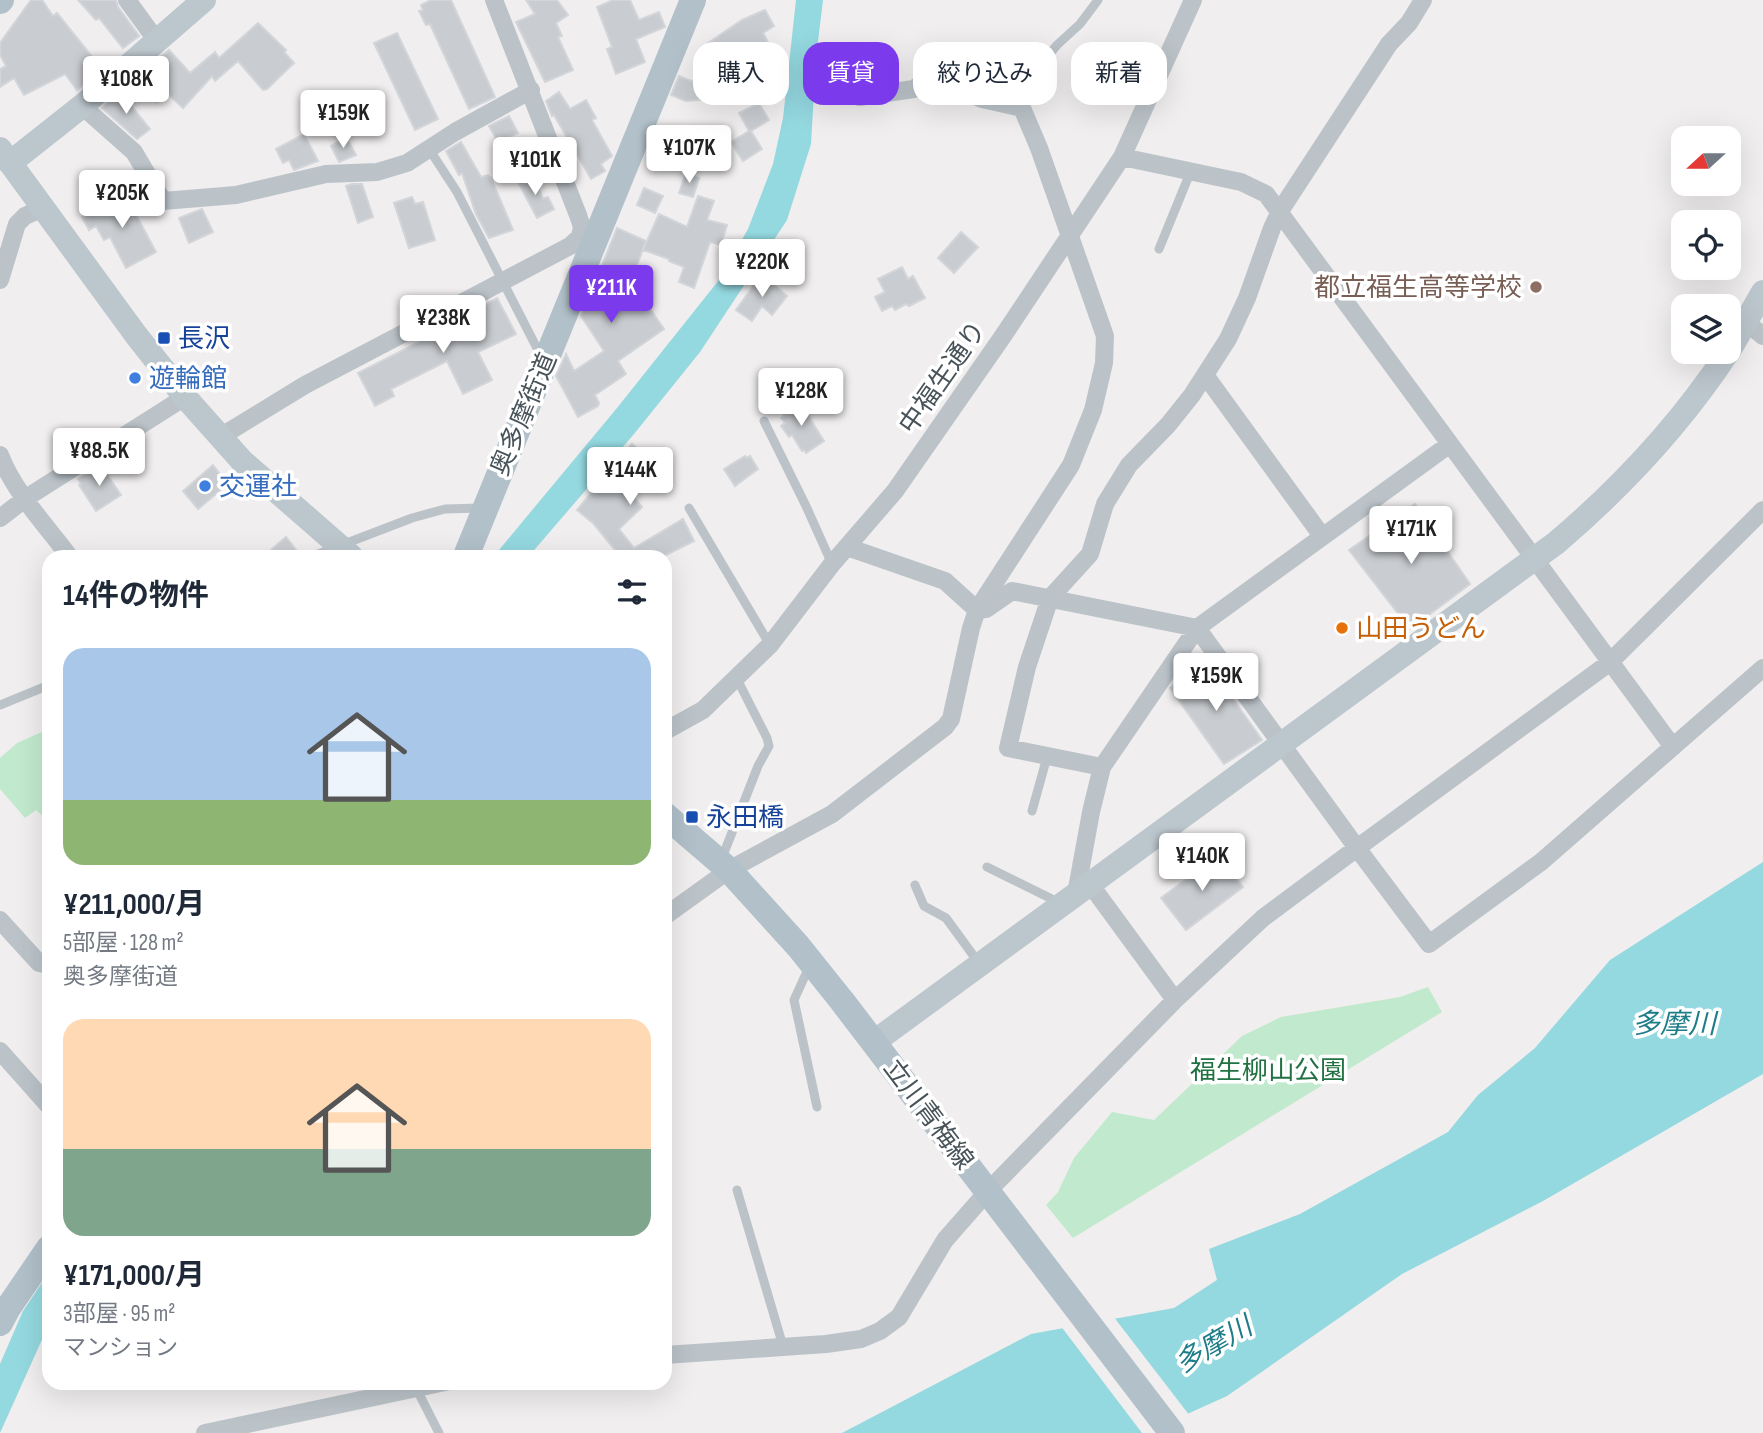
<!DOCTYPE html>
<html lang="ja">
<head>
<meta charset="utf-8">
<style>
	:root { --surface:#fff; --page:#f2f2f3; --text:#1f2937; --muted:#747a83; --accent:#7c3aed }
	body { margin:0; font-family:"Sofia Sans Condensed","Noto Sans JP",sans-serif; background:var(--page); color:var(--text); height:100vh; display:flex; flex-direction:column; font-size:26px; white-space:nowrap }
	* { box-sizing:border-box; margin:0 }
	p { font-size:23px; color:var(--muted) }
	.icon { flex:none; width:38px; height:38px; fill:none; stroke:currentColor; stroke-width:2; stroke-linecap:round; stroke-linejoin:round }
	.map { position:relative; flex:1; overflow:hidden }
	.side { position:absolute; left:42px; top:550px; width:630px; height:840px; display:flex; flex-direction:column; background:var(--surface); border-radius:21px; box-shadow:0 7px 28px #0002 }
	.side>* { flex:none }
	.guide { position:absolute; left:693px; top:42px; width:665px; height:63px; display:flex; gap:14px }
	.needle { width:46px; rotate:249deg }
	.tools { position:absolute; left:1671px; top:126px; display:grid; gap:14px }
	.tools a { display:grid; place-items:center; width:70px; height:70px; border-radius:14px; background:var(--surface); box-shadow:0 7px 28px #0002; font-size:35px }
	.price { position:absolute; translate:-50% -60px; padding:0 16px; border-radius:7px; background:#fff; color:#222; font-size:23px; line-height:46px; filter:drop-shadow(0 2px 4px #0008) }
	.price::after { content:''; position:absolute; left:50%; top:42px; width:21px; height:16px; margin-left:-10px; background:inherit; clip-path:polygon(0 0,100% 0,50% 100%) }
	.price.on { background:var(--accent); color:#fff }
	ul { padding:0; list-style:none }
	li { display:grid; align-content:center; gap:14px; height:371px; padding:0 21px }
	li span { display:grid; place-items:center; height:217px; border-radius:21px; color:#555 }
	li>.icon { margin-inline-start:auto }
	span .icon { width:126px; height:126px; fill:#fffc; stroke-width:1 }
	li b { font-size:30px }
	h2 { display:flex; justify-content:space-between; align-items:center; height:84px; padding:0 21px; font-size:30px }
	.tag { padding:0 24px; border-radius:21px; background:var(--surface); box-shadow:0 7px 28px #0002; font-size:24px; line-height:63px }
	.tag.on { background:var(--accent); color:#fff }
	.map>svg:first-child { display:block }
	.green { fill:#c1e9cd }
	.water { fill:#94d8e0 }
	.pier { fill:#f0eeee }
	.building { fill:#c9ccd0; stroke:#d2d5d9; stroke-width:2 }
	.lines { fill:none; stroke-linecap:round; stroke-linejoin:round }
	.lane { stroke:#bbc3c9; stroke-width:9 }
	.street { stroke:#bbc3c9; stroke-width:18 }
	.secondary { stroke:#bcc6cd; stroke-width:24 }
	.primary { stroke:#b1c0c9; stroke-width:26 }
	.education-dot { fill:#8d6e63; stroke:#fff; stroke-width:2.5 }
	.transit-dot { fill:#1a4fb4; stroke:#fff; stroke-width:2.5 }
	.shop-dot { fill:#3f7fe0; stroke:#fff; stroke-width:2.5 }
	.food-dot { fill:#e8710a; stroke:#fff; stroke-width:2.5 }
	.labels { text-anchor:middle; stroke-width:7; stroke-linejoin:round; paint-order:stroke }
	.education-label { font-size:26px; fill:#785e54; stroke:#fff; text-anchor:end }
	.transit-label { font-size:26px; fill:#164399; stroke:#fff; text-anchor:start }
	.street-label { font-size:26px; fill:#485359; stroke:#fff }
	.shop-label { font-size:26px; fill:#366cbe; stroke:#fff; text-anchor:start }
	.food-label { font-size:26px; fill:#c56008; stroke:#fff; text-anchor:start }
	.park-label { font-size:26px; fill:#227142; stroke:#fff }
	.water-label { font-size:28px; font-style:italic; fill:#1d7d89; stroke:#fff }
</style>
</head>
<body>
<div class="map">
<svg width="1763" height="1433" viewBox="0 0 1763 1433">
	<rect width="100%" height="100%" fill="#f0eeee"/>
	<!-- green -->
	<path class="green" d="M49 729V818L47 820 36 810 25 818 0 789V758L17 743Z
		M1428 987 1442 1012 1073 1238 1046 1205 1058 1192 1074 1158 1112 1112 1154 1120 1242 1036 1281 1017 1400 997Z"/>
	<!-- water -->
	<path class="water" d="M796 0H823L816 58 811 144 787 220 700 352 634 434 529 556H494L617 408 719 280 748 229 773 164 783 118Z
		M1763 862V1074L1543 1201 1402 1274 1227 1396 1145 1433H842L1031 1334 1174 1308 1217 1280 1209 1249 1300 1214 1448 1132 1478 1095 1535 1048 1610 960Z
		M49 1272V1324L0 1433V1364L23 1311Z"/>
	<!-- pier -->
	<path class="pier" d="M1113 1316 1190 1416 1154 1433H1142L1060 1325Z"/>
	<!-- building -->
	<path class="building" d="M31 0H42L53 16 57 13 102 69 77 90 65 74 24 95 14 78 0 87V69L6 66 0 55V43Z
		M78 0H116L118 7 139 36 123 48 99 18 96 20Z
		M431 0H451L495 97 469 109 430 24 426 25 419 11 423 10 421 5Z
		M526 0H557L568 15 556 23 562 36 558 37 573 70 545 82 516 22 535 14Z
		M613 0H630L639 20 659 12 665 27 636 39 645 62 616 74 607 49 612 47 597 7Z
		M765 10 774 26 763 33 776 57 773 58 774 61 753 71 741 47 717 63 707 49 710 47 707 44 742 20Z
		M258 23 286 50 284 52 294 63 267 89 263 90 238 61 215 81 212 76 183 108 167 93 156 102 145 87 152 81 144 72 169 50 190 73 215 52 219 58Z
		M397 33 438 119 415 130 374 43Z
		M763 72 773 90 753 101 743 83Z
		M679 76 691 81 706 78 710 99 686 101 671 95Z
		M120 92 150 129 137 139 102 108Z
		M559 92 570 109 586 100 596 118 592 120 612 156 601 164 605 171 591 179 554 115 552 116 546 101Z
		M759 103 769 120 751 131 762 149 743 161 731 142 749 131 739 113Z
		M509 116 518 133 498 142 489 126Z
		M304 134 318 161 294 170 289 160 283 163 276 149Z
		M346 137 356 155 339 162 331 146Z
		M536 140 544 159 531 165 523 146Z
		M461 142 481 177 488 175 491 178 513 230 489 238 476 214 462 173 459 175 446 151Z
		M686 173 699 178 693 197 679 193Z
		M532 175 543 199 548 197 554 209 537 218 518 182Z
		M352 184H362L373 217 358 223 346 186Z
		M644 188 663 196 655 213 637 205Z
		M125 194 156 252 126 268 110 237 104 240 96 226 89 230 82 217Z
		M698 196 714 201 707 220 727 225 721 245 710 242 694 288 679 282 684 267 669 261V259L643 250 659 214 687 227Z
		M412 197 415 204 423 202 435 240 409 248 394 203Z
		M202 209 213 232 189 243 179 218Z
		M617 228 646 241 631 281 664 329 618 361 626 374 595 395 599 403 598 406 578 417 556 376 566 354 574 371 604 351 581 316 583 311 601 299 593 288Z
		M961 232 978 247 954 273 938 258Z
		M768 257 780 265 771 277 760 270Z
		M902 267 908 279 913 276 925 298 909 306 906 304 895 310 892 306 882 311 875 297 885 292 878 279Z
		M762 274 787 296 772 315 762 306 752 321 736 310Z
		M497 298 516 334 478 352 492 380 463 394 447 361 391 389 394 396 375 406 358 373 425 339 426 341 443 332 444 334 483 316 479 308Z
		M799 401 824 441 806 453 804 450 802 451 792 435 789 437 781 426 785 423 781 418 784 416 781 412Z
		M81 441 85 447 66 459 62 452Z
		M632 444 649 458 652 455 663 467 631 494 642 507 619 529 634 548 683 519 694 541 664 556H618H620L593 523 577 510Z
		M745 456 747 458 750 456 758 469 735 486 724 469Z
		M213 465 228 484 198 509 183 491Z
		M96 467 99 472 103 469 121 495 96 511 79 485 81 484 78 479Z
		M1415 504 1470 584 1410 629 1349 550Z
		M286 537 301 556H264Z
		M1206 661 1262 740 1224 764 1170 688Z
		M1218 856 1243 887 1186 930 1161 898Z"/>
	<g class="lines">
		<!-- lane -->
		<path class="lane" d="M1022 107 1017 93 1057 45 1080 24 1098 0
			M429 149 457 192 542 358
			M1159 249 1190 173
			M764 421 806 506 832 564
			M689 508 770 645
			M313 556 412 518 445 509 481 508
			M0 705 49 685
			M1032 811 1047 757
			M722 858 758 766 769 746 767 738 737 679
			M987 867 1058 902
			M915 885 924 906 946 918 973 955 977 963
			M809 967 794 1000 817 1107
			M737 1190 783 1346
			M416 1388 439 1433"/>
		<!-- street -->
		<path class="street" d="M127 0 157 41
			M494 0 578 215 582 227 580 237 591 243
			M82 106 134 152 163 201 236 195 326 174 377 172 407 163 455 132 531 90
			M1122 157 1241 182 1266 194 1673 747
			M0 280 17 224 25 216 43 208
			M1746 322 1763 336
			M1205 375 1322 536
			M220 437 305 385 570 246 580 237
			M0 455C14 492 46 525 69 556
			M0 518 26 498 185 397
			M847 547 945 581 977 610
			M977 610 986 609 1012 591 1197 628 1357 848 1609 663 1763 510
			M665 731 703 710 770 645 832 564 895 491 1003 336 1122 157 1193 0
			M1102 767 1008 748 1027 667 1050 598 1090 554 1105 504 1129 465 1168 425 1192 395 1228 339 1247 298 1272 228 1280 211 1389 44 1409 23 1423 0
			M1090 884 1175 1000
			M1076 894 1091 812 1102 767 1197 628 1450 444
			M665 916 729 870 832 814 945 727 951 719 971 628 977 610 1071 465 1093 410 1104 363 1105 336 1039 148 1022 108 982 99 930 77 914 89 859 97
			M0 920 39 963 49 965
			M0 1051 49 1106
			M665 1355 826 1344 861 1339 880 1331 899 1317 945 1240 988 1191 1175 1000 1263 918 1357 848 1429 944 1541 862 1763 668
			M205 1433 445 1382"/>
		<!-- secondary -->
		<path class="secondary" d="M0 149 136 335 185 397 242 461 351 556
			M10 163 82 106 204 0
			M1729 351 1763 292
			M874 1042 1556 543C1623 486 1680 425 1728 352"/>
		<!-- primary -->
		<path class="primary" d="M0 1 1 0
			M466 556 693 0
			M665 815 729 870 798 946 842 1001 1172 1433
			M0 1323 8 1308 49 1248"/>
	</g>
	<!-- markers -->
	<circle class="education-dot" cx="1536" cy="287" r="7"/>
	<g class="transit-dot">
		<rect x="157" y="331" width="14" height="14" rx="3.5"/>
		<rect x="685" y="810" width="14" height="14" rx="3.5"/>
	</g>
	<g class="shop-dot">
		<circle cx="135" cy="378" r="7"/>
		<circle cx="205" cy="486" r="7"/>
	</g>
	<circle class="food-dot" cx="1342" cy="628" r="7"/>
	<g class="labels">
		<!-- education labels -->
		<g class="education-label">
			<text x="1522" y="296">都立福生高等学校</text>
		</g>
		<!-- transit labels -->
		<g class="transit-label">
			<text x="178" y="347">長沢</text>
			<text x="706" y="826">永田橋</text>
		</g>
		<!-- street labels -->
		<g class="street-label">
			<text transform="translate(942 377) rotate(-55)" y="9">中福生通り</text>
			<text transform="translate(523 414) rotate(-67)" y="9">奥多摩街道</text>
			<text transform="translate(929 1114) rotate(53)" y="9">立川青梅線</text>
		</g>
		<!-- shop labels -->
		<g class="shop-label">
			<text x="149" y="387">遊輪館</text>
			<text x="219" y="495">交運社</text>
		</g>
		<!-- food labels -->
		<g class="food-label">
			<text x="1356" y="637">山田うどん</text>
		</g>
		<!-- park labels -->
		<g class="park-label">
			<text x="1268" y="1079">福生柳山公園</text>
		</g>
		<!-- water labels -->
		<g class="water-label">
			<text x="1674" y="1033">多摩川</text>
			<text transform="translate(1213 1344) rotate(-30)" y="10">多摩川</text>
		</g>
	</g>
</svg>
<div class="tools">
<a><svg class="needle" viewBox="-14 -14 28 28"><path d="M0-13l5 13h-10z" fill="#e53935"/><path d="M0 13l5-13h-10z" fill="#747a83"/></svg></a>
<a><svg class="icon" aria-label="locate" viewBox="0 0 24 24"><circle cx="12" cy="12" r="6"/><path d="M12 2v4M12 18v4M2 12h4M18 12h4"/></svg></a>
<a><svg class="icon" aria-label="layers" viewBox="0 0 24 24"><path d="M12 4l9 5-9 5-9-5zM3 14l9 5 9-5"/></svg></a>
</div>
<b class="price" style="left:126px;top:116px">¥108K</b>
<b class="price" style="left:343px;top:150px">¥159K</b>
<b class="price" style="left:689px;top:185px">¥107K</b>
<b class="price" style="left:535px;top:197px">¥101K</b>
<b class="price" style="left:122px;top:230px">¥205K</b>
<b class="price" style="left:762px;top:299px">¥220K</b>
<b class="price on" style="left:611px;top:325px">¥211K</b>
<b class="price" style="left:443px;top:355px">¥238K</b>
<b class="price" style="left:801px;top:428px">¥128K</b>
<b class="price" style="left:99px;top:488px">¥88.5K</b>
<b class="price" style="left:630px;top:507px">¥144K</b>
<b class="price" style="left:1411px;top:566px">¥171K</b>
<b class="price" style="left:1216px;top:713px">¥159K</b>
<b class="price" style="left:1202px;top:893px">¥140K</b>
<div class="guide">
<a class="tag">購入</a>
<a class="tag on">賃貸</a>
<a class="tag">絞り込み</a>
<a class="tag">新着</a>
</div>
<section class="side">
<h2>14件の物件<svg class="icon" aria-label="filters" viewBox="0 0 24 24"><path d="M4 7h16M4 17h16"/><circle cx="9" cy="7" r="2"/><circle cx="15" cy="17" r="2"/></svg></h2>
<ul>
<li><span style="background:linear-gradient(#a9c7e8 70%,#8fb573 0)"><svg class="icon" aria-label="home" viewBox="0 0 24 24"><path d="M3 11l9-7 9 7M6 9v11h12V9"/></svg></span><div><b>¥211,000/月</b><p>5部屋 · 128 m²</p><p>奥多摩街道</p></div></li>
<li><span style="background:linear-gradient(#ffd9b3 60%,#7fa58c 0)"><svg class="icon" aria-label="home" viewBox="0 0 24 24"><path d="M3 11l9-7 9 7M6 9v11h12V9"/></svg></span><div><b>¥171,000/月</b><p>3部屋 · 95 m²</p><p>マンション</p></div></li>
</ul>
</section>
</div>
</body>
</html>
